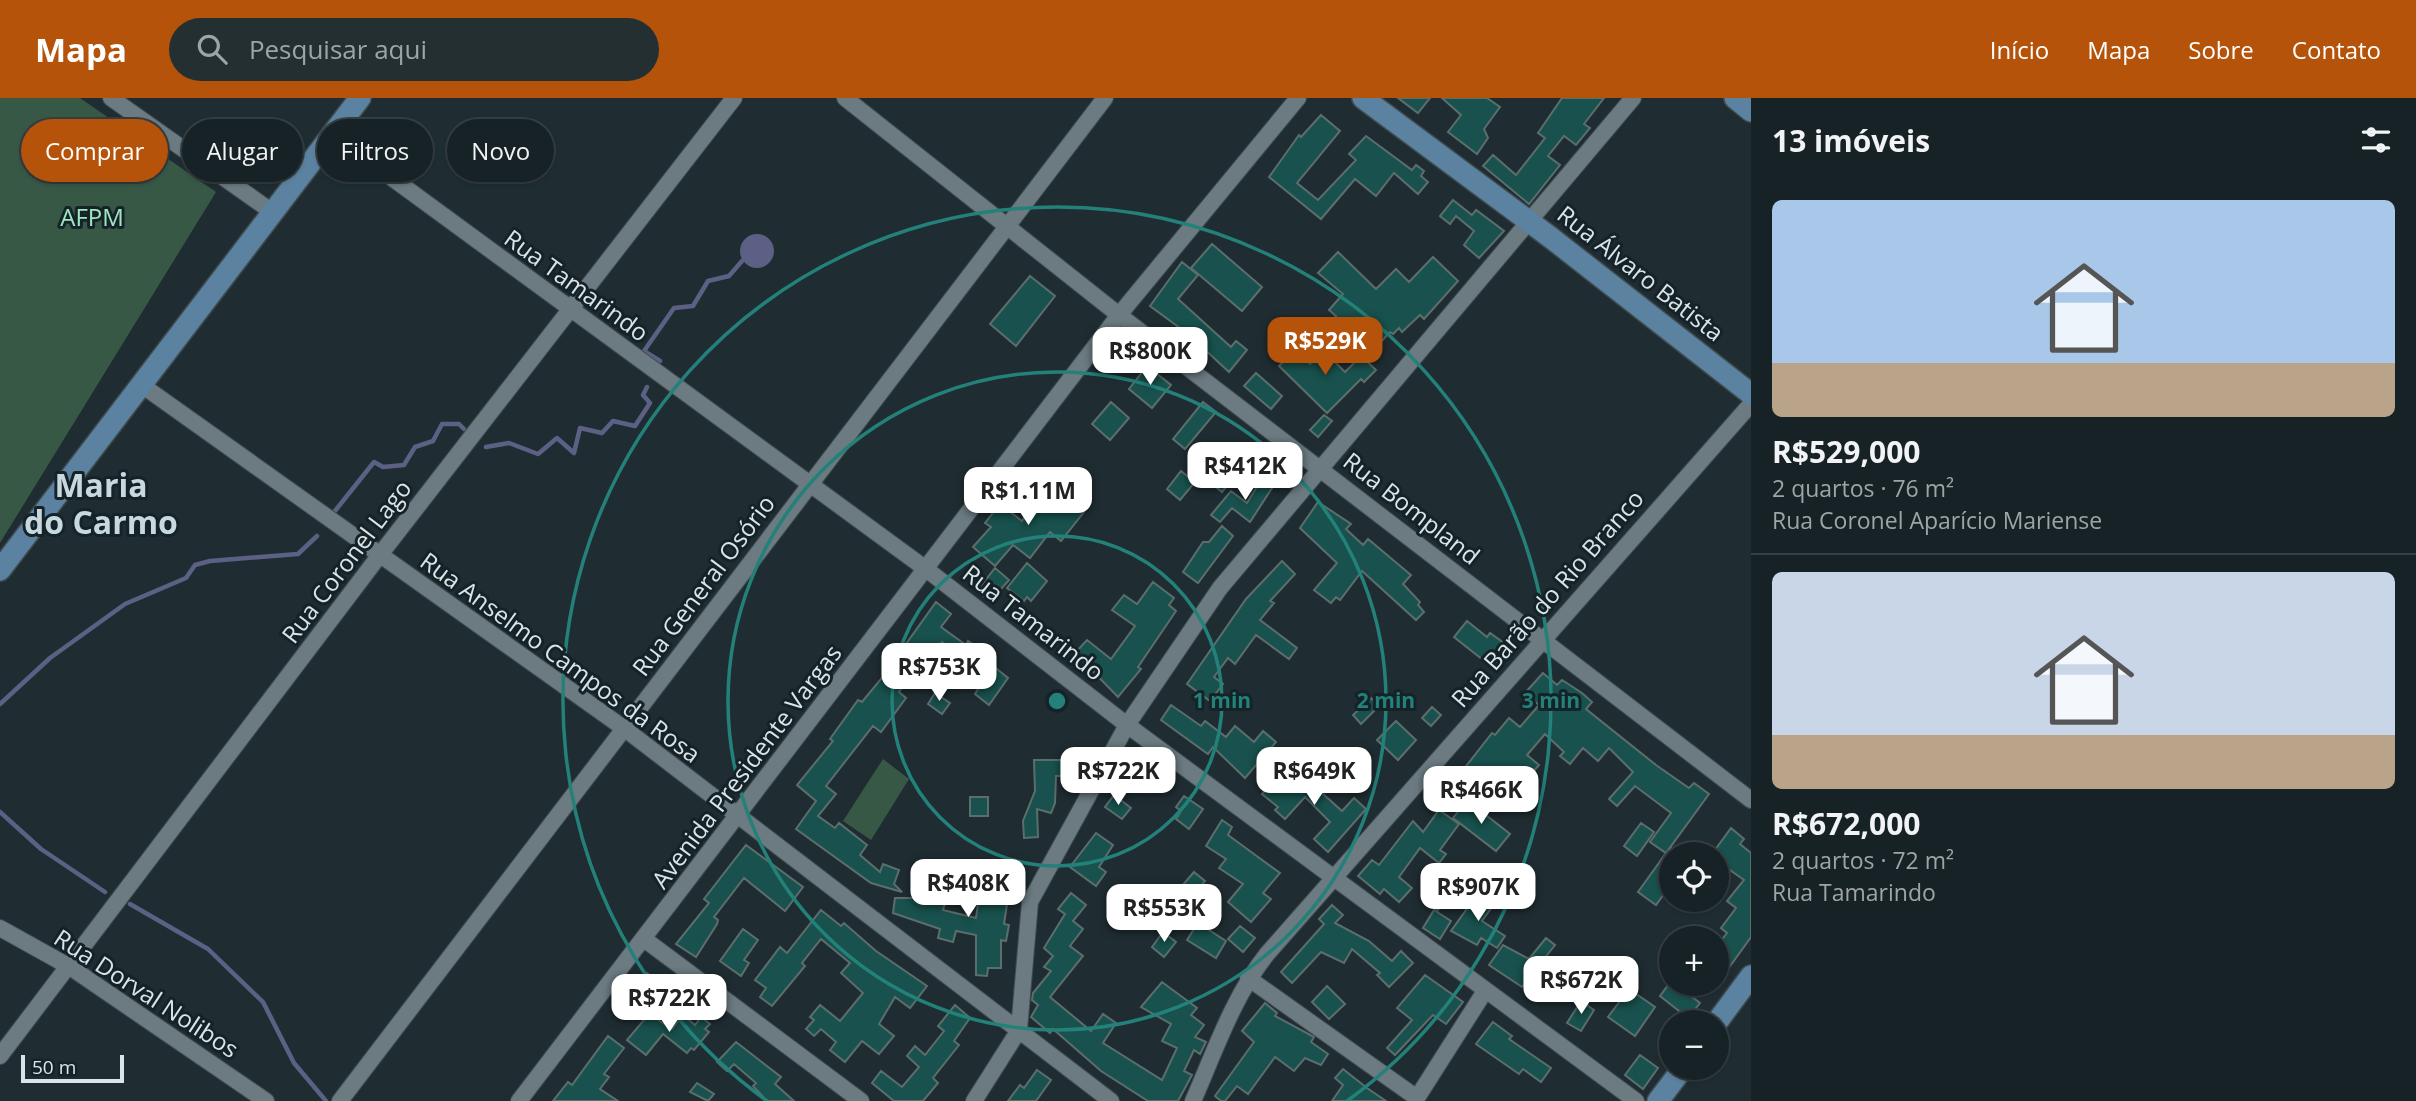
<!DOCTYPE html>
<html lang="pt">
<head>
<meta charset="utf-8">
<style>
	:root { --surface:#172226; --page:#242f32; --text:#f1f3f6; --muted:#9ea4a7; --line:#363f43; --accent:#b45309 }
	body { margin:0; font-family:"Open Sans",sans-serif; background:var(--page); color:var(--text); height:100vh; display:flex; flex-direction:column; font-size:26px; white-space:nowrap }
	* { box-sizing:border-box; margin:0 }
	p { font-size:23px; color:var(--muted) }
	.icon { flex:none; width:38px; height:38px; fill:none; stroke:currentColor; stroke-width:2; stroke-linecap:round; stroke-linejoin:round }
	.map { position:relative; flex:1; overflow:hidden }
	.drawer { display:flex; flex-direction:column; background:var(--surface); width:665px }
	.drawer>* { flex:none }
	.hud { position:absolute; left:21px; top:21px; width:665px; height:63px; display:flex; gap:14px }
	.controls { position:absolute; left:1659px; top:744px; display:grid; gap:14px }
	.controls a { display:grid; place-items:center; width:70px; height:70px; border-radius:50%; background:var(--surface); box-shadow:0 2px 5px #0004,0 0 0 2px var(--line); font-size:35px }
	.scale { position:absolute; left:21px; bottom:18px; width:103px; box-sizing:border-box; padding-left:7px; border:4px solid #dbe4e7; border-top:0; font-size:19px; line-height:24px; white-space:nowrap; color:#dbe4e7; -webkit-text-stroke:5px #152328; paint-order:stroke }
	.price { position:absolute; translate:-50% -60px; padding:0 16px; border-radius:14px; background:#fff; color:#222; font-size:23px; line-height:46px; filter:drop-shadow(0 2px 4px #0008) }
	.price::after { content:''; position:absolute; left:50%; top:42px; width:21px; height:16px; margin-left:-10px; background:inherit; clip-path:polygon(0 0,100% 0,50% 100%) }
	.price.current { background:var(--accent); color:#fff }
	ul { padding:0; list-style:none }
	li { display:grid; align-content:center; gap:14px; height:371px; padding:0 21px }
	li+li { border-top:2px solid var(--line) }
	li span { display:grid; place-items:center; height:217px; border-radius:10px; color:#555 }
	li>.icon { margin-inline-start:auto }
	span .icon { width:126px; height:126px; fill:#fffc; stroke-width:1 }
	li b { font-size:30px }
	h2 { display:flex; justify-content:space-between; align-items:center; height:84px; padding:0 21px; font-size:30px }
	.chip { padding:0 24px; border-radius:32px; background:var(--surface); box-shadow:0 2px 5px #0004,0 0 0 2px var(--line); font-size:24px; line-height:63px }
	.chip.current { background:var(--accent); color:#fff }
	header { display:flex; align-items:center; gap:42px; box-sizing:border-box; height:98px; padding:0 35px; background:var(--accent); color:#fff }
	header strong { font-size:33px }
	nav { display:flex; gap:38px; margin-inline-start:auto; font-size:24px }
	.search { width:490px; height:63px; background:var(--page); display:flex; align-items:center; gap:18px; box-sizing:border-box; padding:0 24px; border-radius:38px; color:var(--muted); font-size:26px }
	main { display:flex; flex:1; min-height:0 }
	.map>svg:first-child { display:block }
	.green { fill:#385846 }
	.water { fill:#5c6084 }
	.lines { fill:none; stroke-linecap:round; stroke-linejoin:round }
	.stream { stroke:#5c6084; stroke-width:4.5 }
	.building { fill:#18514d; stroke:#5c6e6c; stroke-width:2 }
	.street-casing { stroke:#3f4b4f; stroke-width:18 }
	.secondary-casing { stroke:#3f4b4f; stroke-width:24 }
	.street { stroke:#6b7b81; stroke-width:16 }
	.secondary { stroke:#5b83a1; stroke-width:21 }
	.ring { fill:none; stroke:#23817a; stroke-width:3.5 }
	.labels { text-anchor:middle; stroke-width:6; stroke-linejoin:round; paint-order:stroke }
	.park-label { font-size:24px; fill:#9fe5bf; stroke:#152328 }
	.street-label { font-size:24px; fill:#dbe4e7; stroke:#152328 }
	.district-label { font-size:32px; font-weight:bold; fill:#c7d9df; stroke:#152328 }
	.centre { fill:#23817a; stroke:#152328; stroke-width:3.5 }
	.ring-label { font-size:21px; text-anchor:middle; font-weight:bold; fill:#23817a; stroke:#152328; stroke-width:6; stroke-linejoin:round; paint-order:stroke }
</style>
</head>
<body>
<header>
<strong>Mapa</strong>
<div class="search"><svg class="icon" aria-label="search" viewBox="0 0 24 24"><circle cx="10" cy="10" r="6"/><path d="M15 15l6 6"/></svg>Pesquisar aqui</div>
<nav><a>Início</a><a>Mapa</a><a>Sobre</a><a>Contato</a></nav>
</header>
<main>
<div class="map">
<svg width="1751" height="1003" viewBox="0 0 1751 1003">
	<rect width="100%" height="100%" fill="#1f2d32"/>
	<!-- green -->
	<path class="green" d="M0 0H80L216 94 0 445Z
		M883 661 909 681 871 742 843 723Z"/>
	<!-- water -->
	<path class="water" d="M740 153a17 17 0 1 1 34 0a17 17 0 1 1-34 0Z"/>
	<g class="lines">
		<!-- stream -->
		<path class="stream" d="M660 263 644 253 674 210 693 208 708 183 729 178 742 163
			M486 349 509 345 538 356 557 340 574 355 580 330 602 335 613 323 635 328 650 305 643 297 647 289
			M335 413 374 364 383 369 404 367 415 349 433 343 442 326H459L464 331
			M0 606 50 560 125 506 186 480 195 467 210 463 298 456 317 438
			M0 714 41 751 105 794
			M130 806 208 851 263 904 294 965 326 1003"/>
	</g>
	<!-- building -->
	<path class="building" d="M1398 0H1430L1418 15Z
		M1442 0H1487L1500 9 1484 31 1488 40 1477 56 1448 34 1461 17Z
		M1562 0H1604L1584 26 1590 30 1576 47 1564 38 1548 58 1560 67 1529 106 1483 68 1493 57 1516 77 1545 40 1538 35Z
		M1321 17 1340 33 1297 85 1318 102 1356 62 1349 56 1366 38 1412 72 1416 67 1424 73 1421 78 1428 84 1418 96 1394 75 1376 98 1355 81 1321 121 1269 79 1299 37 1301 39Z
		M1453 102 1472 117 1476 112 1504 133 1479 160 1464 147 1474 133 1456 118 1450 126 1440 118Z
		M1212 146 1262 189 1242 213 1191 170Z
		M1338 154 1376 191 1396 171 1409 184 1433 159 1458 183 1424 221 1420 217 1402 234 1399 230 1393 236 1390 234 1368 258 1331 224 1336 218 1329 212 1343 196 1318 175Z
		M1182 164 1198 177 1178 201 1231 249 1236 243 1247 252 1229 274 1188 236 1150 208Z
		M1030 178 1055 198 1016 248 990 226Z
		M1296 251 1310 266 1324 253 1345 274 1361 258 1376 272 1364 284 1361 281 1327 315 1279 268Z
		M1147 268 1171 287 1152 310 1129 291Z
		M1256 275 1282 298 1271 311 1244 288Z
		M1111 304 1129 320 1110 342 1092 326Z
		M1203 304 1216 314 1185 351 1173 341Z
		M1324 317 1332 323 1318 339 1310 332Z
		M1230 353 1246 365 1222 394 1207 382Z
		M1181 373 1195 384 1180 402 1167 391Z
		M1264 377 1276 384 1250 424 1232 410 1220 424 1211 417 1231 393 1247 405Z
		M1049 387 1084 414 1061 443 1050 434 1030 460 1013 447 995 468 973 449 991 429 985 425 1000 406 1022 423Z
		M1318 404 1351 426 1346 431 1363 447 1368 441 1411 477 1403 486 1420 504 1418 507 1424 514 1416 522 1362 473 1340 502 1336 499 1331 505 1314 492 1337 465 1300 430Z
		M1222 428 1233 438 1198 485 1183 474 1203 444H1209Z
		M1282 463 1295 476 1270 503 1274 505 1260 522 1297 550 1289 561 1256 537 1235 566 1228 560 1214 579 1223 586 1210 603 1187 586 1246 501Z
		M1027 465 1047 483 1031 503 1027 499 1024 503 1007 490Z
		M995 470 1009 482 990 503 977 493Z
		M1153 484 1174 500 1169 507 1176 513 1138 569 1141 571 1118 599 1075 555 1087 542 1111 561 1135 528 1112 512 1124 497 1137 506Z
		M936 504 951 516 941 529 966 547 968 543 978 550 981 558 1008 580 989 607 975 596 980 588 951 568 959 557 942 544 927 565 915 556 900 576 907 582 899 594 906 600 881 634 873 628 826 688 836 696 818 718 835 730 839 725 867 747 860 757 880 774 883 766 899 772 894 786 902 794 871 785 796 731 816 703 797 687 833 643 830 641 858 602 862 604 881 581Z
		M1467 523 1487 539 1490 535 1508 548 1492 569 1454 539Z
		M1543 575 1557 587 1562 582 1582 595 1592 604 1586 611 1656 667 1689 690 1694 685 1709 696 1666 755 1650 744 1671 715 1635 688 1617 708 1609 701 1633 674 1609 650 1598 663 1583 650 1570 666 1560 658 1564 654 1545 636 1527 657 1539 667 1517 692 1492 674 1489 676 1481 670 1451 701 1446 696 1455 683 1452 681 1461 671 1463 672 1492 635 1495 637 1509 620 1520 629 1539 607 1525 595Z
		M935 595 950 605 942 616 928 606Z
		M1371 600 1379 608 1361 626 1353 617Z
		M1171 607 1201 628 1205 623 1226 639 1235 628 1254 644 1263 633 1276 644 1245 680 1213 649 1208 656 1161 622Z
		M1432 609 1441 617 1431 628 1422 620Z
		M1396 623 1416 642 1398 662 1377 642Z
		M1034 662H1081V678H1056L1055 705 1051 715 1037 711 1038 739 1024 740 1023 723 1035 693Z
		M1135 665 1157 680 1148 694 1126 679Z
		M1279 675 1293 687 1302 677 1342 713 1354 700 1366 711 1328 754 1314 741 1330 724 1305 699 1285 721 1275 712 1278 709 1262 696Z
		M1114 697 1131 710 1122 721 1105 709Z
		M1184 698 1203 711 1189 731 1176 721 1181 713 1176 709Z
		M970 699H988V718H970Z
		M1467 702 1510 736 1496 753 1453 720Z
		M1439 712 1459 726 1440 752 1446 756 1439 765 1420 750 1399 779 1412 790 1399 804 1384 791 1380 796 1358 778 1372 762 1379 767 1413 723 1423 734Z
		M1222 722 1232 729 1228 737 1280 775 1263 795 1271 801 1251 824 1228 804 1243 786 1219 770 1226 761 1206 748Z
		M1641 725 1654 734 1637 758 1624 748Z
		M1731 730 1744 741 1740 746 1751 755V839L1723 878 1717 872V848L1727 835 1721 830 1736 810 1727 803 1744 782 1717 763V756H1712Z
		M1096 735 1113 747 1099 769 1106 774 1096 788 1070 769Z
		M746 747 803 789 785 813 744 780 714 819 718 822 717 826 696 859 676 846 709 805 704 801Z
		M1671 748V773L1663 784 1669 789 1656 807 1638 794Z
		M997 769 1018 776 1012 794 1009 793 1004 826 1009 827 1006 843 1001 842V870H988L987 878 976 877V837L956 833 953 844 938 840 940 831 893 815 895 800H924L927 793 937 794 935 803 945 805 943 812 976 820 979 798 987 800Z
		M1194 774 1205 783 1193 798 1181 789Z
		M1436 786 1450 797 1438 812 1424 801Z
		M1479 794 1495 805 1482 823 1505 838 1497 850 1481 840 1477 847 1451 833Z
		M1071 795 1086 807 1073 823 1083 831 1070 848 1083 858 1050 899 1091 933 1103 916 1116 925 1103 945 1162 982 1177 950 1162 943 1171 926 1141 909 1162 884 1197 910 1191 917 1204 927 1195 939 1206 944 1200 956 1194 952 1184 973 1192 977 1178 1003H1148L1101 973 1053 931 1050 935 1031 919 1038 907 1032 902 1033 895 1051 873 1044 869 1053 858 1044 850 1065 816 1058 811Z
		M1332 807 1343 817 1335 825 1369 843 1392 863 1401 853 1413 865 1389 889 1377 877 1380 875 1352 851 1344 865 1321 854 1292 885 1281 874 1324 826 1319 821Z
		M821 812 841 828 844 825 876 853 927 888 910 910 895 899 879 926 894 938 879 956 862 943 845 964 830 952 836 944 821 931 814 938 806 931 814 922 810 919 820 907 840 923 863 895 841 875 850 865 821 841 802 865 805 868 772 908 760 899 766 890 755 882 780 849 787 855Z
		M1434 812 1451 823 1440 841 1423 830Z
		M1198 825 1226 843 1216 860 1187 842Z
		M1240 828 1255 840 1243 854 1228 841Z
		M743 831 758 842 744 862 749 865 741 878 720 863Z
		M1163 834 1176 844 1164 859 1152 849Z
		M1546 840 1555 847 1522 889 1489 867 1503 847 1529 861Z
		M647 875 669 892 653 912 631 895Z
		M1425 877 1463 904 1446 926 1433 917 1395 957 1387 950 1412 922 1397 910Z
		M1671 883 1700 905 1688 920 1660 898Z
		M1327 888 1345 906 1329 921 1312 904Z
		M1629 891 1655 909 1635 938 1608 919Z
		M1581 903 1594 912 1581 933 1567 925Z
		M1265 905 1277 915 1275 918 1314 939 1311 944 1328 956 1321 967 1305 960 1294 973 1275 959 1248 996 1237 988 1225 1003H1221L1215 998 1254 944 1242 933Z
		M955 907 970 920 954 943 959 947 933 980 938 985 923 1003H894L872 985 881 973 902 989 919 969 907 958 915 948 925 957 944 933 938 928Z
		M649 916 672 931 683 917 695 927 701 919 710 926 705 931 709 934 694 952 691 950 687 955 663 936 646 957 627 942Z
		M1493 924 1512 938 1509 941 1551 970 1541 984 1523 971 1519 976 1476 946Z
		M608 938 624 950 604 976 609 979 600 991 618 1003H553L568 984 572 987Z
		M736 944 781 979 775 986 794 1003H767L753 988 756 985 734 966 727 973 717 964Z
		M1640 957 1658 970 1643 991 1625 977Z
		M1343 971 1367 990 1386 1003H1332L1343 987 1335 980Z
		M1037 972 1051 982 1036 1003H1008L1020 987 1024 990Z
		M697 985 714 996 708 1003 690 994Z"/>
	<g class="lines">
		<defs>
			<path id="street" d="M111 0 271 113
				M845 0 1119 217 1751 702
				M332 36 926 471 1127 627 1636 1003
				M143 288 625 631 1111 1003
				M0 830 70 869 266 1003
				M644 841 861 1003
				M1248 880 1417 1000
				M0 958 379 458 734 0
				M340 1003 1105 0
				M519 1003 1119 217 1298 0
				M974 1003 1019 932 1030 804 1127 627 1220 490 1633 0
				M1193 1003C1215 953 1233 899 1267 856L1751 306
				M1415 1003 1485 893"/>
			<path id="secondary" d="M1363 0 1550 139 1751 296
				M1735 0 1751 13
				M0 472 360 0
				M1717 924 1751 878
				M1658 1003 1683 970"/>
		</defs>
		<!-- street casing -->
		<use href="#street" class="street-casing"/>
		<!-- secondary casing -->
		<use href="#secondary" class="secondary-casing"/>
		<!-- street -->
		<use href="#street" class="street"/>
		<!-- secondary -->
		<use href="#secondary" class="secondary"/>
	</g>
	<!-- distance rings -->
	<g class="ring">
		<circle cx="1057" cy="603" r="165"/>
		<circle cx="1057" cy="603" r="329"/>
		<path d="M767 1003A494 494 0 1 1 1347 1003"/>
	</g>
	<g class="labels">
		<!-- park labels -->
		<g class="park-label">
			<text x="92" y="128">AFPM</text>
		</g>
		<!-- street labels -->
		<g class="street-label">
			<text transform="translate(1640 176) rotate(38)" y="8">Rua Álvaro Batista</text>
			<text transform="translate(576 188) rotate(36)" y="8">Rua Tamarindo</text>
			<text transform="translate(1411 411) rotate(38)" y="8">Rua Bompland</text>
			<text transform="translate(347 464) rotate(-53)" y="8">Rua Coronel Lago</text>
			<text transform="translate(704 488) rotate(-53)" y="8">Rua General Osório</text>
			<text transform="translate(1548 501) rotate(-49)" y="8">Rua Barão do Rio Branco</text>
			<text transform="translate(1033 525) rotate(38)" y="8">Rua Tamarindo</text>
			<text transform="translate(560 560) rotate(36)" y="8">Rua Anselmo Campos da Rosa</text>
			<text transform="translate(747 669) rotate(-53)" y="8">Avenida Presidente Vargas</text>
			<text transform="translate(146 896) rotate(33)" y="8">Rua Dorval Nolibos</text>
		</g>
		<!-- district labels -->
		<g class="district-label">
			<text x="101" y="399">Maria<tspan x="101" dy="37">do Carmo</tspan></text>
		</g>
	</g>
	<circle cx="1057" cy="603" r="10" class="centre"/>
	<g class="ring-label">
		<text x="1222" y="610">1 min</text>
		<text x="1386" y="610">2 min</text>
		<text x="1551" y="610">3 min</text>
	</g>
</svg>
<div class="controls">
<a><svg class="icon" aria-label="locate" viewBox="0 0 24 24"><circle cx="12" cy="12" r="6"/><path d="M12 2v4M12 18v4M2 12h4M18 12h4"/></svg></a>
<a>+</a>
<a>−</a>
</div>
<div class="scale">50 m</div>
<b class="price current" style="left:1325px;top:279px">R$529K</b>
<b class="price" style="left:1150px;top:289px">R$800K</b>
<b class="price" style="left:1245px;top:404px">R$412K</b>
<b class="price" style="left:1028px;top:429px">R$1.11M</b>
<b class="price" style="left:939px;top:605px">R$753K</b>
<b class="price" style="left:1118px;top:709px">R$722K</b>
<b class="price" style="left:1314px;top:709px">R$649K</b>
<b class="price" style="left:1481px;top:728px">R$466K</b>
<b class="price" style="left:968px;top:821px">R$408K</b>
<b class="price" style="left:1478px;top:825px">R$907K</b>
<b class="price" style="left:1164px;top:846px">R$553K</b>
<b class="price" style="left:1581px;top:918px">R$672K</b>
<b class="price" style="left:669px;top:936px">R$722K</b>
<div class="hud">
<a class="chip current">Comprar</a>
<a class="chip">Alugar</a>
<a class="chip">Filtros</a>
<a class="chip">Novo</a>
</div>
</div>
<section class="drawer">
<h2>13 imóveis<svg class="icon" aria-label="filters" viewBox="0 0 24 24"><path d="M4 7h16M4 17h16"/><circle cx="9" cy="7" r="2"/><circle cx="15" cy="17" r="2"/></svg></h2>
<ul>
<li><span style="background:linear-gradient(#a9c7e8 75%,#b9a48a 0)"><svg class="icon" aria-label="home" viewBox="0 0 24 24"><path d="M3 11l9-7 9 7M6 9v11h12V9"/></svg></span><div><b>R$529,000</b><p>2 quartos · 76 m²</p><p>Rua Coronel Aparício Mariense</p></div></li>
<li><span style="background:linear-gradient(#c9d6e8 75%,#b9a48a 0)"><svg class="icon" aria-label="home" viewBox="0 0 24 24"><path d="M3 11l9-7 9 7M6 9v11h12V9"/></svg></span><div><b>R$672,000</b><p>2 quartos · 72 m²</p><p>Rua Tamarindo</p></div></li>
</ul>
</section>
</main>
</body>
</html>
